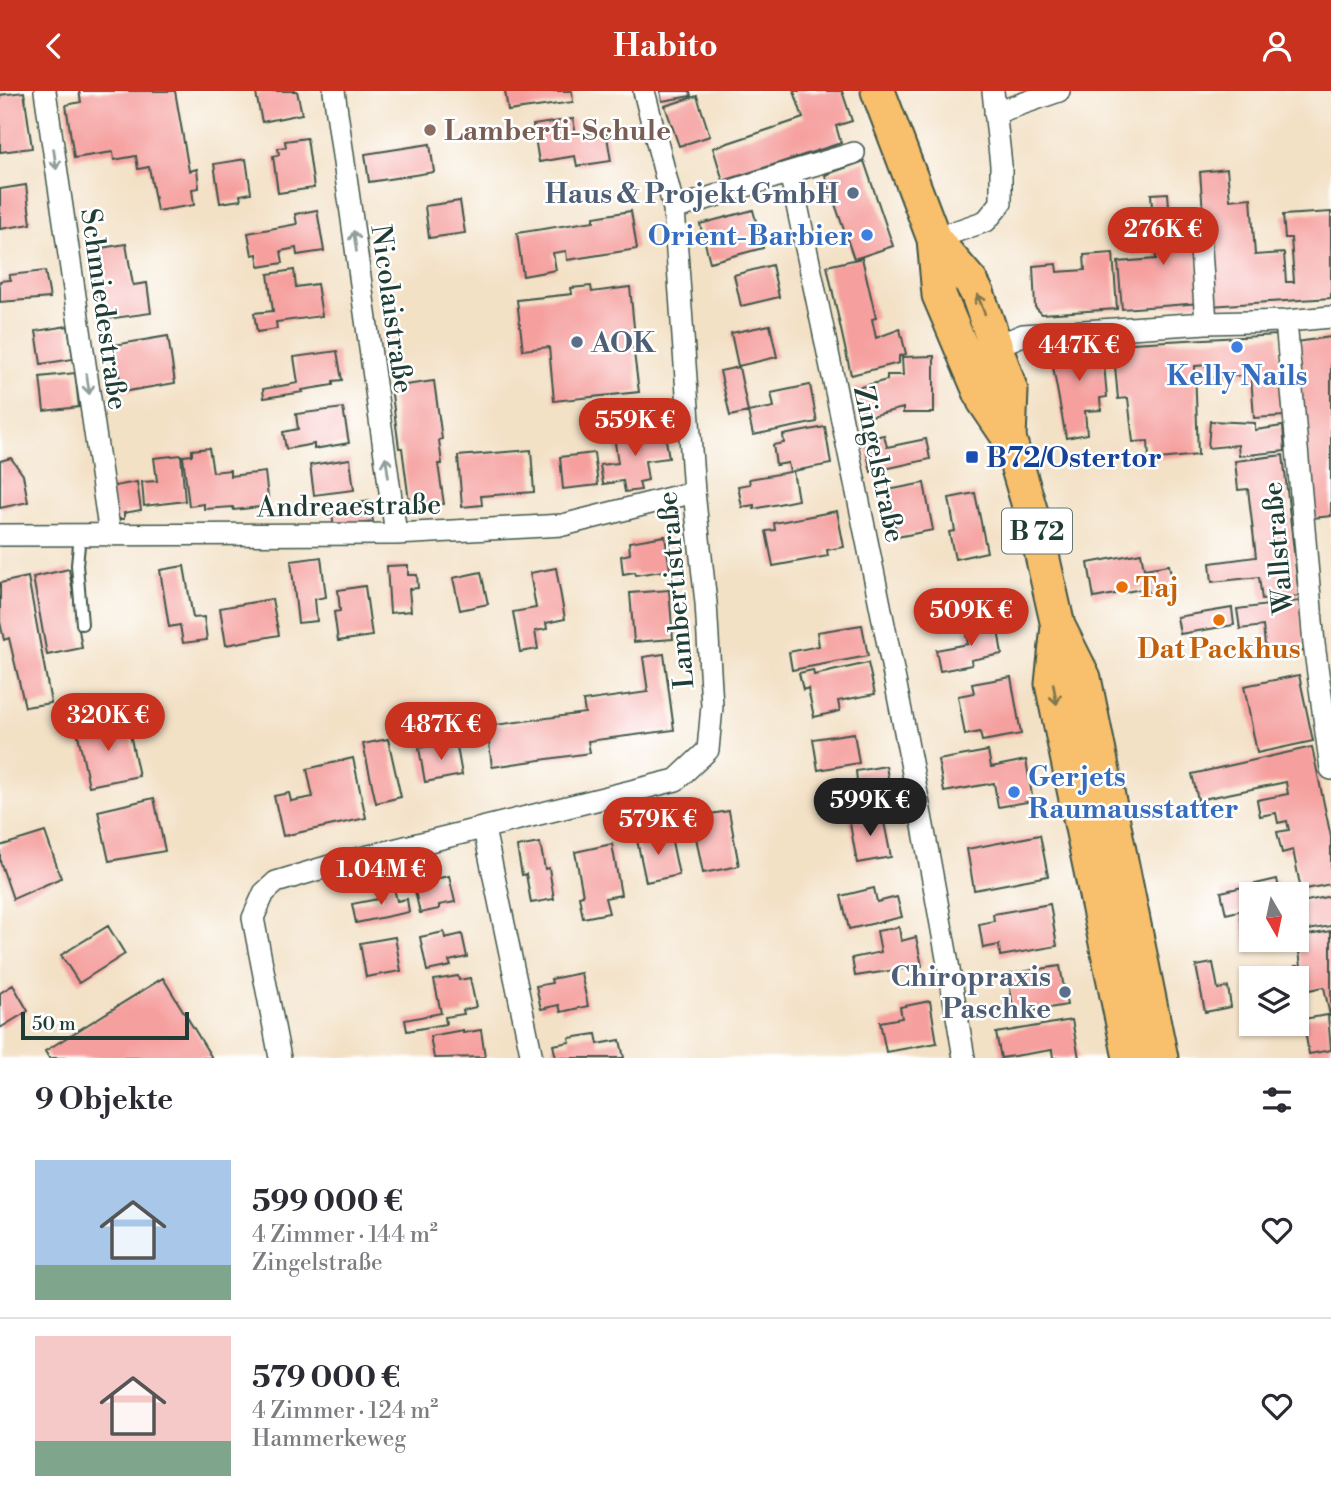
<!DOCTYPE html>
<html lang="de">
<head>
<meta charset="utf-8">
<style>
	:root { --surface:#fff; --page:#f2f2f3; --text:#2b2b33; --muted:#7c7c81; --line:#e1e1e2; --accent:#c8321e }
	body { margin:0; font-family:"Libre Bodoni",serif; background:var(--page); color:var(--text); height:100vh; display:flex; flex-direction:column; font-size:26px; white-space:nowrap }
	* { box-sizing:border-box; margin:0 }
	p { font-size:23px; color:var(--muted) }
	.icon { flex:none; width:38px; height:38px; fill:none; stroke:currentColor; stroke-width:2; stroke-linecap:round; stroke-linejoin:round }
	.map { position:relative; height:967px; overflow:hidden }
	.drawer { display:flex; flex-direction:column; background:var(--surface); flex:1 }
	.drawer>* { flex:none }
	.needle { width:46px; rotate:171deg }
	.tools { position:absolute; left:1239px; top:791px; display:grid; gap:14px }
	.tools a { display:grid; place-items:center; width:70px; height:70px; border-radius:0px; background:var(--surface); box-shadow:0 2px 5px #0004; font-size:35px }
	.scale { position:absolute; left:21px; bottom:18px; width:168px; box-sizing:border-box; padding-left:7px; border:4px solid #1f3d34; border-top:0; font-size:19px; line-height:24px; white-space:nowrap; color:#1f3d34; -webkit-text-stroke:5px #fff; paint-order:stroke }
	.price { position:absolute; translate:-50% -60px; padding:0 16px; border-radius:24px; background:var(--accent); color:#fff; font-size:23px; line-height:46px; filter:drop-shadow(0 2px 4px #0008) }
	.price::after { content:''; position:absolute; left:50%; top:42px; width:21px; height:16px; margin-left:-10px; background:inherit; clip-path:polygon(0 0,100% 0,50% 100%) }
	.price.on { background:#222; color:#fff }
	ul { padding:0; list-style:none }
	li { display:flex; align-items:center; gap:21px; height:175px; padding:0 35px }
	li+li { border-top:2px solid var(--line) }
	li span { display:grid; place-items:center; flex:none; width:196px; height:140px; border-radius:0px; color:#555 }
	li>.icon { margin-inline-start:auto }
	span .icon { width:84px; height:84px; fill:#fffc; stroke-width:1 }
	li b { font-size:30px }
	h2 { display:flex; justify-content:space-between; align-items:center; height:84px; padding:0 35px; font-size:30px }
	header { display:flex; justify-content:space-between; align-items:center; height:91px; padding:0 35px; background:var(--accent); color:#fff; font-size:32px; font-weight:800 }
	.map>svg:first-child { display:block }
	.building { fill:#f5a09f }
	.lines { fill:none; stroke-linecap:round; stroke-linejoin:round }
	.lane-casing { stroke:#3f564a; stroke-width:14 }
	.street-casing { stroke:#3f564a; stroke-width:24 }
	.primary-casing { stroke:#3f564a; stroke-width:37 }
	.lane { stroke:#fff; stroke-width:10 }
	.street { stroke:#fff; stroke-width:21 }
	.primary { stroke:#f8bf6c; stroke-width:33 }
	.oneway { stroke:#8f9e9a }
	.oneway2 { stroke:#81784d }
	.education-dot { fill:#8d6e63; stroke:#fff; stroke-width:2.5 }
	.service-dot { fill:#5c6f8a; stroke:#fff; stroke-width:2.5 }
	.shop-dot { fill:#3f7fe0; stroke:#fff; stroke-width:2.5 }
	.transit-dot { fill:#1a4fb4; stroke:#fff; stroke-width:2.5 }
	.food-dot { fill:#e8710a; stroke:#fff; stroke-width:2.5 }
	.labels { text-anchor:middle; stroke-width:5; stroke-linejoin:round; paint-order:stroke }
	.shield { fill:#fff; stroke:#627771; stroke-width:2 }
	.shield-label { font-size:26px; font-weight:bold; fill:#1f3d34 }
	.education-label { font-size:28px; font-weight:bold; fill:#785e54; stroke:#fff; text-anchor:start }
	.service-label { font-size:28px; font-weight:bold; fill:#4e5e75; stroke:#fff; text-anchor:end }
	.shop-label { font-size:28px; font-weight:bold; fill:#366cbe; stroke:#fff; text-anchor:end }
	.street-label { font-size:28px; fill:#1f3d34; stroke:#fff }
	.transit-label { font-size:28px; font-weight:bold; fill:#164399; stroke:#fff; text-anchor:start }
	.food-label { font-size:28px; font-weight:bold; fill:#c56008; stroke:#fff; text-anchor:start }
</style>
</head>
<body>
<header><svg class="icon" aria-label="back" viewBox="0 0 24 24"><path d="M15 5l-7 7 7 7"/></svg>Habito<svg class="icon" aria-label="person" viewBox="0 0 24 24"><circle cx="12" cy="8" r="4"/><path d="M4 21q1-7 8-7t8 7"/></svg></header>
<div class="map">
<svg width="1331" height="967" viewBox="0 0 1331 967">
	<rect width="100%" height="100%" fill="#fff"/>
	<filter id="ink" filterUnits="userSpaceOnUse"><feTurbulence type="fractalNoise" baseFrequency=".0143" numOctaves="2"/><feDisplacementMap in="SourceGraphic" scale="14" xChannelSelector="R" yChannelSelector="G"/><feConvolveMatrix kernelMatrix="1 2 1 2 8 2 1 2 1" color-interpolation-filters="sRGB"/></filter>
	<filter id="wash" filterUnits="userSpaceOnUse"><feTurbulence type="fractalNoise" baseFrequency=".00686" numOctaves="4" result="noise"/><feDisplacementMap in="SourceGraphic" scale="28" xChannelSelector="R" yChannelSelector="G"/><feGaussianBlur stdDeviation="1.57" result="paint"/><feColorMatrix in="noise" values="0 0 0 0 0 0 0 0 0 0 0 0 0 0 0 0 0 1.4 0 .05"/><feComposite in="paint" operator="in"/></filter>
	<g filter="url(#wash)">
		<rect width="100%" height="100%" fill="#f3e1c6"/>
		<g id="blocks">
			<!-- building -->
			<path class="building" d="M79 0H175L189 80 197 78 199 97 192 98 194 114 157 120 149 76 138 78 136 65 114 69 113 61 74 67 66 14 81 11Z
				M270 0H297L302 23 262 31 256 3Z
				M505 0H572L573 11 508 20Z
				M660 0H690L691 5 662 10Z
				M794 0H842L852 30 836 35 841 52 723 90 713 57 803 27Z
				M24 1 32 57 0 61V4Z
				M697 5 710 45 679 55 665 15Z
				M573 28 576 44 606 39 611 70 577 75 575 65 539 71 533 34Z
				M307 47 314 97 278 102 273 65 279 64 278 57 286 56 285 50Z
				M430 53 434 81 369 91 365 63Z
				M246 68 251 102 240 104 241 109 220 112 214 73Z
				M864 70 893 155 854 168 825 84Z
				M1227 78 1230 109 1251 107 1255 164 1284 162 1286 191H1294L1291 147H1285L1283 124 1331 121V207L1210 215 1200 81Z
				M26 94 31 133 0 138V98Z
				M1168 102 1171 142 1196 140 1201 212 1122 218 1118 171 1156 168 1151 103Z
				M460 110 465 142 429 147 425 115Z
				M317 119 324 160 297 164 296 157 281 160 283 172 259 176 257 163 252 164 248 142 297 133 295 123Z
				M753 119 763 157 710 171 700 133Z
				M631 120 637 158 567 169 566 160 553 162 556 179 523 185 517 142 594 130V126Z
				M1143 137 1145 161 1130 162 1128 138Z
				M126 153 133 194 147 192 151 222 100 229 89 159Z
				M1113 162 1117 218 1042 223 1035 216 1033 175 1056 173 1057 181 1085 179 1084 164Z
				M862 167 876 227 872 228 876 247 900 238 906 263 899 265V272L851 284 827 175Z
				M772 174 779 206 741 215 734 184Z
				M294 179 296 196 317 193 322 225 276 231 277 238 257 241 254 222 273 220 268 183Z
				M45 180 50 207 0 211V190L11 189 9 184Z
				M591 195 592 201 630 196 635 246H632L639 301 554 310 549 256 523 259 517 209 572 203 571 197Z
				M770 234 777 266 738 275 731 242Z
				M68 235 73 268 41 273 36 240Z
				M1278 244 1284 325 1254 327 1251 284 1209 287V274L1195 275 1198 364 1149 369 1148 350 1133 351 1128 307 1118 308 1113 253Z
				M168 245 175 292 122 301 114 254Z
				M1331 246V425L1313 427 1296 251Z
				M1102 251 1107 306 1100 307 1101 319 1085 320 1087 343 1066 347 1049 254Z
				M337 260 342 289 333 290V294L302 299 303 301 264 307 263 298 298 292 294 266Z
				M934 265V322H903V317L859 328 853 298 887 289V284H903L902 266Z
				M739 276 748 321 730 325 720 280Z
				M75 282 79 316 44 320 40 286Z
				M434 290 442 348 439 349 442 373H438L444 413 410 418 402 357H399L391 296Z
				M810 294 817 331 753 344 748 321 774 316 771 302Z
				M343 317 349 352 314 358V353L286 358 283 341 298 338 296 323Z
				M1210 330 1255 332V339L1283 335 1285 360 1239 365 1238 354 1208 357Z
				M825 336 831 373 793 380 798 409 754 418V414L742 416 738 395 750 393 749 388 790 381 788 372 776 374 773 354 784 352 783 344Z
				M664 337 669 367 645 370 648 389 639 391 641 399 625 401 623 390 603 393 600 374 618 372 614 345Z
				M884 344 887 356 926 348 930 368 871 381 864 348Z
				M209 357 213 381 230 379V385L265 381 269 415 234 419 233 416 204 418V413L189 415 183 365 192 364V359Z
				M531 359 534 401 481 405 482 414 462 416 458 365Z
				M594 362 598 394 563 398 560 366Z
				M181 364 185 410 144 415 142 391 157 390 154 367Z
				M1283 364 1299 505 1262 509 1259 486 1212 491 1210 472 1256 466 1248 398 1238 399 1235 370Z
				M11 367 23 384 28 411 0 417V370Z
				M350 368 354 399 314 404 310 374Z
				M137 391 141 419 124 422V428H116L109 396Z
				M924 392 933 439 897 446 888 399Z
				M975 402 987 461 955 468 949 441 955 440 949 407Z
				M370 410 373 431 334 436 331 416Z
				M837 420 844 456 827 459 828 465 773 475 766 440 775 439 774 432Z
				M665 445 670 479 636 484 635 481 623 483 621 465 630 463 629 451Z
				M1141 462 1144 478 1169 474 1174 498 1148 503 1147 497 1094 507 1088 472Z
				M321 466 326 506 315 508 317 530 298 532 291 470Z
				M408 474V484H417L418 497 409 498 411 520 390 522 387 475Z
				M184 475 193 527 204 526 207 549 183 552 180 534 169 536 160 479Z
				M556 477 565 528 546 532 547 538 535 540 538 558 520 561 513 521 536 517 530 482Z
				M69 478 82 557 47 564 33 486Z
				M481 481 488 513 460 519 453 487Z
				M28 486 51 612 25 616 9 547 4 549 0 531V492Z
				M365 495 372 545 338 550 334 521 340 520 338 499Z
				M669 499 673 548 634 551 630 502Z
				M272 508 279 544 226 554 220 517Z
				M1299 510 1305 560 1266 563 1263 535 1240 538 1237 518Z
				M1232 517 1234 534 1180 543 1177 526Z
				M997 533 1002 563 971 569 972 574 940 580 936 559 968 553 965 539Z
				M862 534 868 565 792 579 789 561 819 555 817 541Z
				M664 563 674 639 588 650 590 662 492 676 487 635 585 622 583 610 648 601 643 566Z
				M868 572 875 603 838 610 840 620 814 626 808 597 803 599 799 582 813 579 814 584Z
				M1299 584 1313 650 1257 662 1244 595Z
				M1011 586 1021 643 982 650 980 641 965 644 958 605 974 602 972 593Z
				M127 629 139 685 89 695 77 639Z
				M854 642 859 672 818 679 813 648Z
				M388 648 401 706 376 712 363 653Z
				M456 650 462 684 425 691 419 657Z
				M1312 656 1331 746V793L1301 799 1293 759 1282 762 1277 741 1289 739 1287 730 1278 732 1276 722 1260 725 1257 709 1288 703 1286 691 1198 709 1192 683Z
				M988 660 991 676 1026 669 1033 710 998 716 994 692 944 701 938 669Z
				M353 667 366 727 283 745 274 705 289 702 291 710 313 706 307 678Z
				M886 675 892 710 845 719 841 693 857 690 856 680Z
				M154 707 165 760 109 770 98 720Z
				M729 720 739 775 703 782 692 726Z
				M882 721 891 766 857 772 849 727Z
				M45 741 61 787 13 808 0 770V755Z
				M670 741 679 784 646 791 637 749Z
				M1040 744 1048 785 974 799 967 758Z
				M540 752 545 778 549 777 554 808 531 812 526 783 522 784 517 756Z
				M612 753 621 804 605 807 609 822 583 827 579 805 583 804 575 761Z
				M433 782 434 788 449 785 455 811 439 814V818L420 822 412 787Z
				M1277 788 1280 803H1251V817L1226 823 1221 801Z
				M393 793 397 810 407 808 409 821 356 832 352 813 383 807 381 796Z
				M874 797 877 811 897 806 902 826 849 838 841 805Z
				M1331 805V835L1297 841V812Z
				M1050 813 1057 855 1000 865 999 854 983 857 979 833 994 830 993 823Z
				M1251 821V850L1245 851 1240 823Z
				M108 835 125 863 79 892 61 864Z
				M899 836 901 850 916 846 922 875 855 885 852 867 881 861 877 840Z
				M1331 840V925H1330L1324 896 1300 901 1295 875H1301L1297 846Z
				M444 841 445 847 462 843 467 866 449 870 451 875 427 880 420 846Z
				M395 846 401 880 366 886 360 852Z
				M1213 872 1218 898 1228 896 1231 916 1205 921 1196 875Z
				M1060 875 1067 914 1014 923 1008 883Z
				M581 882 588 915 561 921 559 914 541 918 536 895 552 892 551 888Z
				M458 885 459 889 470 887 476 916 463 919 464 923 445 926 446 933 407 940 405 929 441 922 434 889Z
				M163 887 212 967H49L45 960Z
				M13 894 28 920 0 937V902Z
				M930 910 937 952 886 961 880 931 902 927 900 916Z
				M1328 924 1331 959 1309 963 1303 928Z
				M1072 929 1079 967H1053L1052 959 1001 967 996 942Z
				M463 939V942L481 939 485 966 434 967 430 945Z
				M596 943 598 953 620 949 624 967H556L553 954 570 951 569 947Z"/>
		</g>
	</g>
	<g filter="url(#ink)">
		<use href="#blocks" fill-opacity="0" stroke="#3f564a" stroke-width="2"/>
		<g class="lines">
			<defs>
				<path id="lane" d="M80 444 77 474 82 533"/>
				<path id="street" d="M45 0 110 444
					M334 0 396 443
					M995 22 1059 0
					M790 81 854 62
					M674 118 790 81C852 376 915 670 964 967
					M1199 129 1206 232
					M934 148 986 130 1001 112V74L993 0
					M1286 230 1314 553 1331 678
					M996 255 1023 244 1206 232 1286 230 1331 226
					M0 444 396 443 563 434 694 401
					M484 738 532 967
					M280 967 253 827 264 802 276 791 333 774 676 689 708 659 712 615 706 512 694 401 674 118 644 0"/>
				<path id="primary" d="M878 0 934 148 939 204 984 310 1009 347 1037 442 1058 535 1084 587 1161 967
					M934 148 971 191 978 204 1011 300 1009 347
					M1058 535 1052 593 1130 967"/>
			</defs>
			<!-- lane casing -->
			<use href="#lane" class="lane-casing"/>
			<!-- street casing -->
			<use href="#street" class="street-casing"/>
			<!-- primary casing -->
			<use href="#primary" class="primary-casing"/>
			<!-- lane -->
			<use href="#lane" class="lane"/>
			<!-- street -->
			<use href="#street" class="street"/>
			<!-- primary -->
			<use href="#primary" class="primary"/>
		</g>
		<!-- one-way arrows -->
		<defs><path id="oneway-shaft" d="M-6 0H5M1.5-3L5.5 0L1.5 3" fill="none" stroke-width="1.6" stroke-linecap="round" stroke-linejoin="round" transform="scale(1.75)"/></defs>
		<g class="oneway">
			<use href="#oneway-shaft" transform="translate(55 68) rotate(82)"/>
			<use href="#oneway-shaft" transform="translate(355 150) rotate(-98)"/>
			<use href="#oneway-shaft" transform="translate(88 293) rotate(82)"/>
			<use href="#oneway-shaft" transform="translate(387 376) rotate(-98)"/>
		</g>
		<g class="oneway2">
			<use href="#oneway-shaft" transform="translate(981 213) rotate(-111)"/>
			<use href="#oneway-shaft" transform="translate(1055 603) rotate(80)"/>
		</g>
	</g>
	<!-- markers -->
	<circle class="education-dot" cx="430" cy="39" r="7"/>
	<g class="service-dot">
		<circle cx="853" cy="102" r="7"/>
		<circle cx="577" cy="251" r="7"/>
		<circle cx="1065" cy="901" r="7"/>
	</g>
	<g class="shop-dot">
		<circle cx="867" cy="144" r="7"/>
		<circle cx="1237" cy="256" r="7"/>
		<circle cx="1014" cy="701" r="7"/>
	</g>
	<rect class="transit-dot" x="965" y="359" width="14" height="14" rx="3.5"/>
	<g class="food-dot">
		<circle cx="1122" cy="496" r="7"/>
		<circle cx="1219" cy="529" r="7"/>
	</g>
	<g class="labels">
		<!-- shield labels -->
		<rect class="shield" x="1002" y="417.5" width="70" height="45" rx="5"/>
		<g class="shield-label">
			<text x="1037" y="449">B 72</text>
		</g>
		<!-- education labels -->
		<g class="education-label">
			<text x="444" y="49">Lamberti-Schule</text>
		</g>
		<!-- service labels -->
		<g class="service-label">
			<text x="839" y="112">Haus &amp; Projekt GmbH</text>
			<text x="591" y="261" text-anchor="start">AOK</text>
			<text x="1051" y="895">Chiropraxis<tspan x="1051" dy="32">Paschke</tspan></text>
		</g>
		<!-- shop labels -->
		<g class="shop-label">
			<text x="853" y="154">Orient-Barbier</text>
			<text x="1237" y="294" text-anchor="middle">Kelly Nails</text>
			<text x="1028" y="695" text-anchor="start">Gerjets<tspan x="1028" dy="32">Raumausstatter</tspan></text>
		</g>
		<!-- street labels -->
		<g class="street-label">
			<text transform="translate(105 218) rotate(82)" y="10">Schmiedestraße</text>
			<text transform="translate(393 218) rotate(82)" y="10">Nicolaistraße</text>
			<text transform="translate(880 373) rotate(78)" y="10">Zingelstraße</text>
			<text transform="translate(349 414) rotate(-1)" y="10">Andreaestraße</text>
			<text transform="translate(1277 457) rotate(-95)" y="10">Wallstraße</text>
			<text transform="translate(675 499) rotate(-95)" y="10">Lambertistraße</text>
		</g>
		<!-- transit labels -->
		<g class="transit-label">
			<text x="986" y="376">B72/Ostertor</text>
		</g>
		<!-- food labels -->
		<g class="food-label">
			<text x="1136" y="506">Taj</text>
			<text x="1219" y="567" text-anchor="middle">Dat Packhus</text>
		</g>
	</g>
</svg>
<div class="tools">
<a><svg class="needle" viewBox="-14 -14 28 28"><path d="M0-13l5 13h-10z" fill="#e53935"/><path d="M0 13l5-13h-10z" fill="#7c7c81"/></svg></a>
<a><svg class="icon" aria-label="layers" viewBox="0 0 24 24"><path d="M12 4l9 5-9 5-9-5zM3 14l9 5 9-5"/></svg></a>
</div>
<div class="scale">50 m</div>
<b class="price" style="left:1163px;top:176px">276K €</b>
<b class="price" style="left:1079px;top:292px">447K €</b>
<b class="price" style="left:635px;top:367px">559K €</b>
<b class="price" style="left:971px;top:557px">509K €</b>
<b class="price" style="left:108px;top:662px">320K €</b>
<b class="price" style="left:441px;top:671px">487K €</b>
<b class="price on" style="left:870px;top:747px">599K €</b>
<b class="price" style="left:658px;top:766px">579K €</b>
<b class="price" style="left:381px;top:816px">1.04M €</b>
</div>
<section class="drawer">
<h2>9 Objekte<svg class="icon" aria-label="filters" viewBox="0 0 24 24"><path d="M4 7h16M4 17h16"/><circle cx="9" cy="7" r="2"/><circle cx="15" cy="17" r="2"/></svg></h2>
<ul>
<li><span style="background:linear-gradient(#a9c7e8 75%,#7fa58c 0)"><svg class="icon" aria-label="home" viewBox="0 0 24 24"><path d="M3 11l9-7 9 7M6 9v11h12V9"/></svg></span><div><b>599 000 €</b><p>4 Zimmer · 144 m²</p><p>Zingelstraße</p></div><svg class="icon" aria-label="heart" viewBox="0 0 24 24"><path d="M12 20l-8-8c-3-5 5-10 8-4 3-6 11-1 8 4z"/></svg></li>
<li><span style="background:linear-gradient(#f6c9c9 75%,#7fa58c 0)"><svg class="icon" aria-label="home" viewBox="0 0 24 24"><path d="M3 11l9-7 9 7M6 9v11h12V9"/></svg></span><div><b>579 000 €</b><p>4 Zimmer · 124 m²</p><p>Hammerkeweg</p></div><svg class="icon" aria-label="heart" viewBox="0 0 24 24"><path d="M12 20l-8-8c-3-5 5-10 8-4 3-6 11-1 8 4z"/></svg></li>
</ul>
</section>
</body>
</html>
